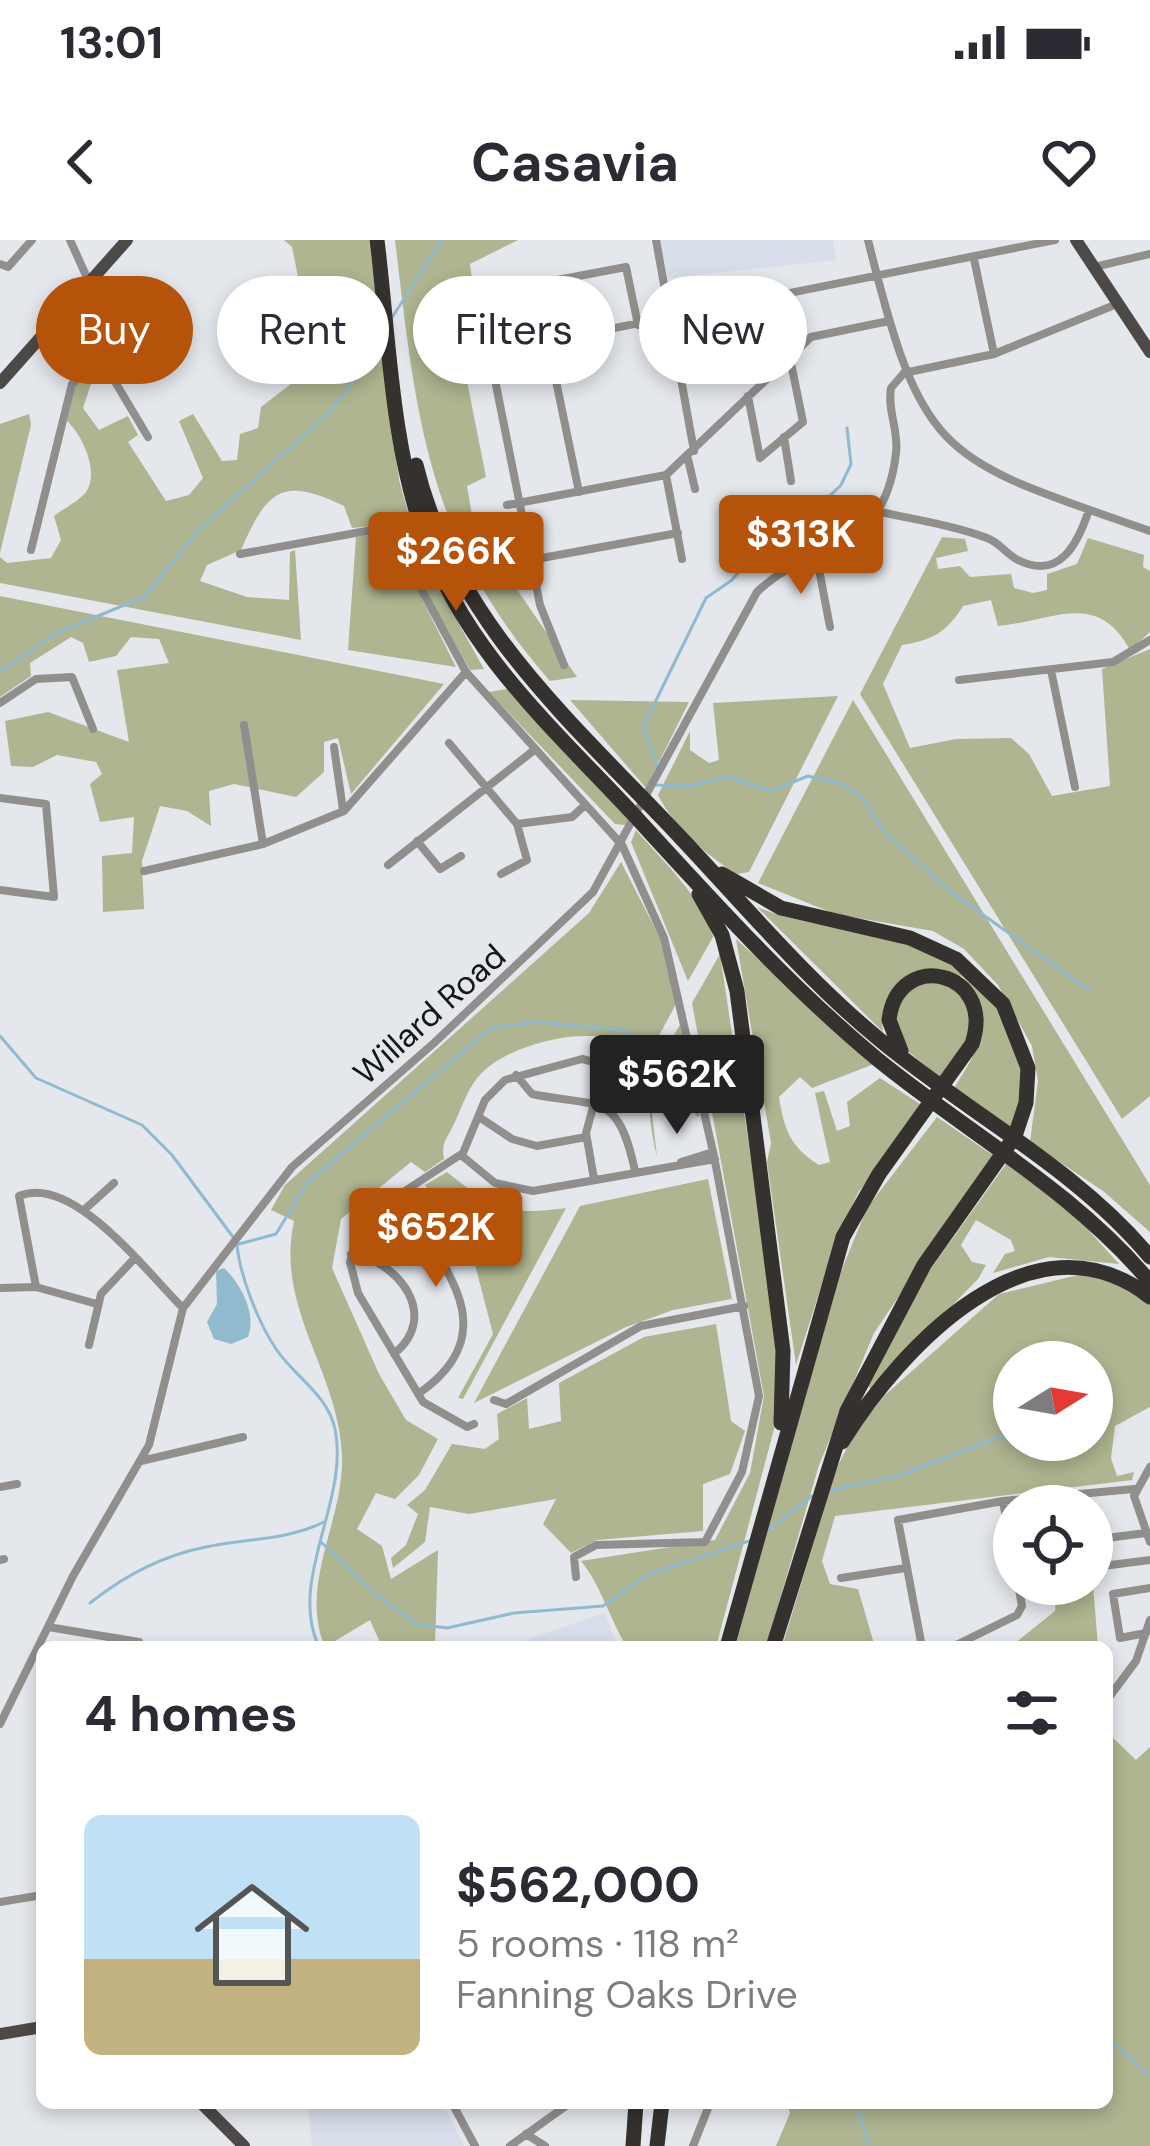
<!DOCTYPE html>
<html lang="en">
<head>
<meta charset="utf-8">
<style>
	:root { --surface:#fff; --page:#f7f7f7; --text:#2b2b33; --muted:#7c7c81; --accent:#b45309 }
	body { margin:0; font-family:"DM Sans",sans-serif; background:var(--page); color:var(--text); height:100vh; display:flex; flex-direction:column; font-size:45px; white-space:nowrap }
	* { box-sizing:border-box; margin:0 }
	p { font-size:39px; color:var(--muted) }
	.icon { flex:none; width:66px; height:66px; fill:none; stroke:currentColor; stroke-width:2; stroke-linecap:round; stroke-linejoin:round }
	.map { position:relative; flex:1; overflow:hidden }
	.side { position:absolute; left:36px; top:1401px; width:1077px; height:468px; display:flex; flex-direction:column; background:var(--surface); border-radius:18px; box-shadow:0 6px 18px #0003 }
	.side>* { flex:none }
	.top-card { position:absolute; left:36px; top:36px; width:1080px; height:108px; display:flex; gap:24px }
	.needle { width:78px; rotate:79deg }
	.buttons { position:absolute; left:993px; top:1101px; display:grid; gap:24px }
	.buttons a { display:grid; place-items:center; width:120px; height:120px; border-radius:50%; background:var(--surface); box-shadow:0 6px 18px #0003; font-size:60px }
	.price { position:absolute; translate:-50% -102px; padding:0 27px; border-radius:12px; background:var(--accent); color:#fff; font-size:39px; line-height:78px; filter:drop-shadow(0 3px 6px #0008) }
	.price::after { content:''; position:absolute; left:50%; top:72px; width:36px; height:27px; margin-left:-18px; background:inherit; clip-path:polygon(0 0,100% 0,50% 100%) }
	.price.current { background:#222; color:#fff }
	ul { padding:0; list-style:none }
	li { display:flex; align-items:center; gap:36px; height:300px; padding:0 48px }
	li span { display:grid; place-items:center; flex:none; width:336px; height:240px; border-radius:18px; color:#555 }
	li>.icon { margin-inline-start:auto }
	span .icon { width:144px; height:144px; fill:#fffc; stroke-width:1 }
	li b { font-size:51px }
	h2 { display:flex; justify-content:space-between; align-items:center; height:144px; padding:0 48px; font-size:51px }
	.chip { padding:0 42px; border-radius:54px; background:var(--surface); box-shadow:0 6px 18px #0003; font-size:42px; line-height:108px }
	.chip.current { background:var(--accent); color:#fff }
	.status { display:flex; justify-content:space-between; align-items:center; height:84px; padding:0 60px; background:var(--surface); direction:ltr }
	.status svg { height:33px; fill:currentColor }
	header { display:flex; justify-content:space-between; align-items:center; height:156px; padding:0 48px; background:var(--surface); font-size:54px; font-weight:700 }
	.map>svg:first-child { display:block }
	.built { fill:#d7dde9 }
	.forest { fill:#aeb590; fill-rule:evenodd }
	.water { fill:#92bacf }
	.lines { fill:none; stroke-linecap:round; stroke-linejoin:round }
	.stream { stroke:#92bacf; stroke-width:3 }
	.minor { stroke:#918f8d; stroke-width:8 }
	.major { stroke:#4c4946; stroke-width:12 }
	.highway { stroke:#35312e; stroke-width:15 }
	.labels { text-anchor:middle; stroke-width:9; stroke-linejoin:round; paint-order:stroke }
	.street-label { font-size:33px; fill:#141517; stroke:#e4e7ec }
</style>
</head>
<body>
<div class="status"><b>13:01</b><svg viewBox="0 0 49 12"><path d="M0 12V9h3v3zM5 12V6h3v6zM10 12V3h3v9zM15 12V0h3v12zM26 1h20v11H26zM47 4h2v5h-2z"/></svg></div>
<header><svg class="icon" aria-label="back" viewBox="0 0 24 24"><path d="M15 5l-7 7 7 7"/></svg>Casavia<svg class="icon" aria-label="heart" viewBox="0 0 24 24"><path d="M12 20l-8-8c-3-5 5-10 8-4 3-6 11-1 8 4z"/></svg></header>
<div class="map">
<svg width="1150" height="1906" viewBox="0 0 1150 1906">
	<rect width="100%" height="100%" fill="#e4e7ec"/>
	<!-- built -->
	<path class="built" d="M659 0H833L836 20 668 38Z
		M605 1373 618 1407H504Z
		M308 1863H443L464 1906H312Z"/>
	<!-- forest -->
	<path class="forest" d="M284 0H369L399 240 419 311 409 310 388 284 352 288 344 266C282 236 267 250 241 310L207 325 200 341 247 357 289 360 290 312 295 310 301 400 0 343V317L7 323 51 318 61 300 54 276C63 269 79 261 86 252 100 231 82 195 67 181L76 143 91 144 83 168 99 190 128 176 138 195 128 202 166 261 189 255 203 238 179 181 193 174 222 221 237 220 240 194 258 188 261 167 309 130 308 96 319 85 323 53 302 56 292 7Z
		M395 0H518L470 24 482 114 464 126 486 237 467 246 474 287 577 437 550 441C427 302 416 176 395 0Z
		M29 174 31 185 0 313V184Z
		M382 293 394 303 456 427 348 410 356 297Z
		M942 297 965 299 968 311 936 318 938 329 960 326 970 337 1011 334 1014 348 1033 353 1047 350V334L1077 324 1088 298 1144 315 1143 327 1150 331V392L1130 410C1097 349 1053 381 998 386L991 360 963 366C947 392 933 400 902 405L883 444 910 508 956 499 1011 498 1029 514 1052 556 1110 546 1102 429 1150 409V856L1122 879 860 454Z
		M432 336 484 429 470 430 420 340Z
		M0 356 444 444 351 554 338 498 324 502V532L296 557 234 544 209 551 211 586 187 571 160 566 142 621 144 669 103 672 102 616 132 613 134 577 100 582 90 544 102 534 96 522 57 515 33 527 11 526 5 481 48 472 129 502 117 430 169 423 159 399 131 397 116 416 89 422 83 403 71 397 30 423 31 436 0 457Z
		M507 449 629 580 626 585 615 584 489 452Z
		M838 456 749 632 737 634C707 616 674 587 658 555L690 491V510L709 523 719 520 713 463Z
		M570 460 689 462 646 548Z
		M853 460 1150 945V992L1103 951 1030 902 1038 841 1032 806 998 745 964 709 933 691 835 674 758 643Z
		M636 590C664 623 701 655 713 697L688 741 631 602Z
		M621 622 660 698 676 764 647 818C614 778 519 799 485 830 469 843 462 868 453 886 446 900 441 903 444 919L425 932 411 922 341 979 332 1028 379 1134 406 1180 438 1199 419 1235 395 1259 376 1253 357 1289 382 1306 391 1339 438 1310 435 1405 382 1407 370 1380 325 1407C298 1344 345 1279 342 1215 338 1129 275 1069 294 981L271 970 285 945 589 673Z
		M757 667C813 691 882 685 937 712 982 735 1028 793 1024 846 1022 861 1015 877 1011 891L954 848C980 808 996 778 963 737 919 725 877 737 883 792Z
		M736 699 874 824 812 848 800 837 779 857C784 889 790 907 819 925L830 922 815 853 824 851 837 891 850 886 847 862 880 838 923 866 858 953 836 1000 796 1125 767 922 771 903Z
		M720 714 763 999 777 1122V1178L716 1407H627C609 1378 602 1347 581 1321L715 1300 750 1233 764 1156 692 763Z
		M946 740 968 759 970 797 941 839 903 807 893 770 915 743Z
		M680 785 696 865 652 873 657 917C643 856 648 837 680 785Z
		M937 877 994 916 874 1093 819 1225 766 1407H734L840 1034 867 968Z
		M1006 924 1074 974 1119 1024 1049 1017 993 1033 1005 1014 1015 1011 1011 1000 976 980 961 1005 972 1022 986 1025 978 1039 871 1149 867 1146 920 1044Z
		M447 932C493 969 507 976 566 968L463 1159 458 1158 493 1094 471 1009 425 945Z
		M708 939 732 1059 673 1070 626 1087 474 1163 580 966Z
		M1082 1034 1103 1037 1150 1064V1167L1115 1186 1111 1218 1117 1236 1134 1232 1132 1240 835 1276 822 1321 830 1344 858 1349 875 1407H782L835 1232 853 1195 885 1155 999 1054ZM1014 1122H1092V1200H1014Z
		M716 1084 731 1181 745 1191 730 1234 703 1244V1291L597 1300 571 1313 543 1284 556 1259 469 1274 430 1267 425 1302 393 1328 391 1318 406 1305 418 1274 407 1265 425 1250 452 1204 485 1209 499 1199 497 1174 527 1158 529 1189 561 1181 559 1143 644 1097Z
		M1057 1344H1093L1098 1407H1010L1055 1371Z
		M1107 1492 1136 1520 1150 1507V1906H776L790 1873 786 1863H1107Z"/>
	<!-- water -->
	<path class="water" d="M224 1028C241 1044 257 1074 248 1097L231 1104 214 1099 207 1082 217 1064 216 1031Z"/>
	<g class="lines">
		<!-- stream -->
		<path class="stream" d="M391 79 442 0
			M0 432 54 394 144 357 199 290 327 174 368 124 382 98
			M658 528 643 487 706 358 732 340 773 290 812 273 841 245 851 224 847 188
			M653 545 689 546 728 537 771 551 808 536 842 544 863 558 882 590 951 652 1089 750
			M0 796 36 838 142 885 172 915 233 997
			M239 1004 276 994 307 943 491 788 538 782 620 790 641 802 698 875
			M237 1005C240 1036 258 1082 276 1109 294 1136 328 1155 335 1189 350 1260 287 1340 319 1407
			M826 1251 898 1236 1014 1191
			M764 1294 812 1256
			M322 1303 380 1358 417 1384 447 1388 514 1373 603 1366 649 1334 749 1301
			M90 1363C124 1336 164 1315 206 1307 247 1298 285 1301 324 1282
			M1107 1797 1150 1836
			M856 1863 869 1906"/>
		<!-- minor -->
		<path class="minor" d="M70 0 89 42
			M656 0 694 211
			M868 0C923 222 941 218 1150 291
			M974 19 994 114
			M0 24 8 27 32 0
			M1094 27 1150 14
			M64 72 102 120 148 197
			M489 113 1055 0
			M904 133 994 114 1117 64
			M556 141 579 252
			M748 156 760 218
			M784 197 791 241
			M760 218 803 182 790 118
			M688 219 695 249
			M666 235 682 319
			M507 265 666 235 811 97 889 81
			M876 271C912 279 953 285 987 298 999 302 1006 314 1018 320 1060 341 1078 303 1089 270
			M31 310 72 144 102 120 158 91
			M240 314 372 290 392 295 466 432 622 605 664 698 714 916 759 1156 742 1232 705 1302 596 1305 574 1317 576 1337
			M817 319 830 387
			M531 320 678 293
			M564 425 540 365 478 55 626 27 638 85
			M1051 430 1075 547
			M959 440 1113 422 1150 400
			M0 463 36 439 72 437 93 489
			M244 485 263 604
			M449 503 517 584 527 620 501 634
			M334 507 343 570
			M0 558 46 564 54 657 0 650
			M517 584 572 577 585 565
			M417 601 440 629 461 616
			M388 625 533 511
			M144 631 263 604 344 571 466 432
			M516 835 532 854C599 868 618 850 635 931
			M479 877 512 899 537 906 586 897
			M461 915 495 943 533 951 715 919
			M681 922 713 912
			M594 939 586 893 595 860
			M397 956C439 1021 511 1090 418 1154
			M84 970 114 943
			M351 1014C398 1020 441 1076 394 1114
			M36 1047 19 956C73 933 147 1033 183 1068
			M0 1048 36 1047 97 1064
			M89 1105 101 1054 133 1020
			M494 1160 506 1164 641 1086 744 1066
			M474 1184 467 1187 423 1162 358 1053 350 1022 359 990 382 966 463 913 485 860 505 840 582 819 642 834
			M141 1221 243 1197
			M1150 1227 1134 1256 1150 1302
			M0 1247 17 1244
			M1003 1261 1014 1323
			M1095 1308 1099 1299 1146 1293
			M0 1320 4 1319
			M1103 1326 1150 1320
			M841 1338 906 1328
			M48 1387 139 1402
			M1146 1393 1120 1398 1113 1354 1150 1348
			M922 1407 898 1280 1003 1261 1134 1249
			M952 1407 1017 1375 1022 1366 1018 1344
			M1107 1460 1136 1421 1150 1380
			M0 1484 73 1336 149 1205 183 1068 292 927 434 803 593 652 757 352C813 298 884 318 896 213 899 191 887 170 891 148L904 133
			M0 1662 42 1655
			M452 1863 475 1906
			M526 1894 545 1906
			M510 1906 570 1863
			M693 1906 710 1863"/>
		<!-- major -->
		<path class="major" d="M1076 0 1150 112
			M0 143 127 0
			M0 1794 42 1787
			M201 1863 244 1906"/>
		<!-- highway -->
		<path class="highway" d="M377 0C389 98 391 202 424 295 464 410 554 489 634 575 711 659 789 746 877 819 969 894 1073 950 1150 1042
			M416 225C454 383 575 485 682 599 747 668 807 740 880 800 968 873 1076 928 1150 1017
			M722 634 781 668 910 698 956 719 1003 764 1028 828 1026 863 1015 896 924 1025 847 1171 773 1407
			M699 654 722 695 737 751 783 1111 781 1183
			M842 1202C902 1106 1032 966 1150 1057
			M727 1407 843 997 879 934 972 804C997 730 897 708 889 780L901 811
			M633 1906 636 1863
			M657 1906 662 1863"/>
	</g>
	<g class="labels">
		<!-- street labels -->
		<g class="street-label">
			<text transform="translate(429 774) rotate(-42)" y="12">Willard Road</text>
		</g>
	</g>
</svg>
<div class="buttons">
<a><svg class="needle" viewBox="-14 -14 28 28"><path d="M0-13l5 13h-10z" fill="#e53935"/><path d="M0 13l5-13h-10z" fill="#7c7c81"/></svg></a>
<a><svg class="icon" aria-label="locate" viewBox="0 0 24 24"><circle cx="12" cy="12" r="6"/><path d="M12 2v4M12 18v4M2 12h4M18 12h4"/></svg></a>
</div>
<b class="price" style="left:801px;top:357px">$313K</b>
<b class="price" style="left:456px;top:374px">$266K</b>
<b class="price current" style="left:677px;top:897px">$562K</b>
<b class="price" style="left:436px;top:1050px">$652K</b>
<div class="top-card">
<a class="chip current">Buy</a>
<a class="chip">Rent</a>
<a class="chip">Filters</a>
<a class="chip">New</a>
</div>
<section class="side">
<h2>4 homes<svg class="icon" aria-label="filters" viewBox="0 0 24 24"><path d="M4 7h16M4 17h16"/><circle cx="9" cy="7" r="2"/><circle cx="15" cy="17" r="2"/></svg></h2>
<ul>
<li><span style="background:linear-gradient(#bfe0f5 60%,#c2b280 0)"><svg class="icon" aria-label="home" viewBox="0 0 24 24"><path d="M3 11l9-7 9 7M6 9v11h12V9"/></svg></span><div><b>$562,000</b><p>5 rooms · 118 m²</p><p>Fanning Oaks Drive</p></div></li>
</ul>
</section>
</div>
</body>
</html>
